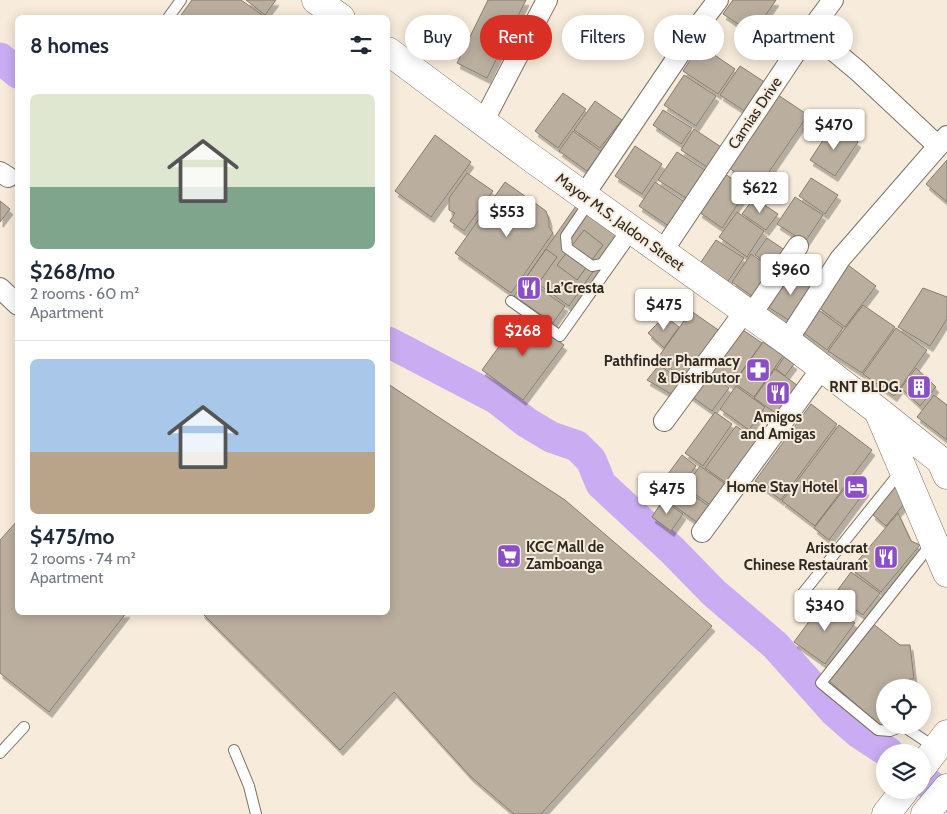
<!DOCTYPE html>
<html lang="en">
<head>
<meta charset="utf-8">
<style>
	:root { --surface:#fff; --page:#f6f6f7; --text:#1f2937; --muted:#747a83; --line:#e0e1e3; --accent:#d93025 }
	body { margin:0; font-family:Cabin,sans-serif; background:var(--page); color:var(--text); height:100vh; display:flex; flex-direction:column; font-size:19px; white-space:nowrap }
	* { box-sizing:border-box; margin:0 }
	p { font-size:16px; color:var(--muted) }
	.icon { flex:none; width:28px; height:28px; fill:none; stroke:currentColor; stroke-width:2; stroke-linecap:round; stroke-linejoin:round }
	.map { position:relative; flex:1; overflow:hidden }
	.details { position:absolute; left:15px; top:15px; width:375px; height:600px; display:flex; flex-direction:column; background:var(--surface); border-radius:8px; box-shadow:0 2px 12px #0003 }
	.details>* { flex:none }
	.hud { position:absolute; left:405px; top:15px; width:466px; height:45px; display:flex; gap:10px }
	.fabs { position:absolute; left:876px; top:679px; display:grid; gap:10px }
	.fabs a { display:grid; place-items:center; width:55px; height:55px; border-radius:50%; background:var(--surface); box-shadow:0 2px 12px #0003; font-size:25px }
	.price { position:absolute; translate:-50% -42px; padding:0 11px; border-radius:5px; background:#fff; color:#222; font-size:16px; line-height:32px; filter:drop-shadow(0 1px 2px #0008) }
	.price::after { content:''; position:absolute; left:50%; top:30px; width:15px; height:11px; margin-left:-8px; background:inherit; clip-path:polygon(0 0,100% 0,50% 100%) }
	.price.on { background:var(--accent); color:#fff }
	ul { padding:0; list-style:none }
	li { display:grid; align-content:center; gap:10px; height:265px; padding:0 15px }
	li+li { border-top:1px solid var(--line) }
	li span { display:grid; place-items:center; height:155px; border-radius:8px; color:#555 }
	li>.icon { margin-inline-start:auto }
	span .icon { width:90px; height:90px; fill:#fffc; stroke-width:1 }
	li b { font-size:21px }
	h2 { display:flex; justify-content:space-between; align-items:center; height:60px; padding:0 15px; font-size:21px }
	.chip { padding:0 18px; border-radius:22px; background:var(--surface); box-shadow:0 2px 12px #0003; font-size:18px; line-height:45px }
	.chip.on { background:var(--accent); color:#fff }
	.map>svg:first-child { display:block }
	.lines { fill:none; stroke-linecap:round; stroke-linejoin:round }
	.river { stroke:#caacf2; stroke-width:31 }
	.building { fill:#baaf9f; stroke:#867c6d; filter:url(#shadow) }
	.service-casing { stroke:#7c7264; stroke-width:12 }
	.minor-casing { stroke:#7c7264; stroke-width:22 }
	.secondary-casing { stroke:#7c7264; stroke-width:29 }
	.primary-casing { stroke:#7c7264; stroke-width:29 }
	.service { stroke:#fff; stroke-width:10 }
	.minor { stroke:#fff; stroke-width:20 }
	.secondary { stroke:#fff; stroke-width:28 }
	.primary { stroke:#fff; stroke-width:28 }
	.labels { text-anchor:middle; stroke-width:4; stroke-linejoin:round; paint-order:stroke }
	.street-label { font-size:15px; fill:#2d2822; stroke:#f7ecdb }
	.poi-label { font-size:15px; font-weight:bold; fill:#2d2822; stroke:#f7ecdb; text-anchor:end }
</style>
</head>
<body>
<div class="map">
<svg width="947" height="814" viewBox="0 0 947 814">
	<defs>
		<filter id="shadow"><feDropShadow dx="3" dy="5.5" stdDeviation="0" flood-color="#0004"/></filter>
	</defs>
	<rect width="100%" height="100%" fill="#f7ecdb"/>
	<g class="lines">
		<!-- river -->
		<path class="river" d="M0 58 18 73
			M388 342 497 399 526 422 551 437 577 446 591 460 601 484 673 551 714 593 775 645 834 711 859 733 888 752
			M922 779 947 797"/>
	</g>
	<!-- building -->
	<path class="building" d="M192 0H241L265 17 179 18Z
		M246 0H276L265 15Z
		M488 0H526L487 78 457 63Z
		M733 0H776L753 34 723 14Z
		M700 45 735 69 718 94 683 71Z
		M740 66 766 83 746 112 720 95Z
		M684 75 716 96 696 126 664 105Z
		M563 93 586 109 558 148 535 131Z
		M778 95 808 115 758 188 729 168Z
		M595 101 622 120 600 148 574 130Z
		M663 110 692 128 681 144 653 125Z
		M833 125 858 142 835 176 810 160Z
		M694 129 724 149 710 169 681 150Z
		M573 131 602 152 587 171 559 151Z
		M435 135 471 162 431 217 395 191Z
		M635 146 662 164 642 194 615 176Z
		M677 152 708 172 689 200 658 180Z
		M947 160V202L926 184Z
		M467 173 493 191 464 231 450 221 455 213 449 210V198Z
		M725 174 748 189 722 228 699 212Z
		M811 178 838 195 825 214 799 196Z
		M505 182 546 211 549 220V227L553 233 511 293 455 253Z
		M655 182 686 203 670 227 639 206Z
		M795 197 823 215 805 242 777 224Z
		M754 198 778 214 766 230 742 214Z
		M0 201 10 209 0 222Z
		M578 203 620 233 569 306 527 276Z
		M737 212 764 231 747 257 719 237Z
		M584 230 603 245 577 280 557 265Z
		M767 238 789 253 777 270 755 255Z
		M716 240 744 258 726 284 699 265Z
		M546 249 557 257 538 284 527 276Z
		M751 254 776 271 756 299 732 282Z
		M848 265 876 286 845 327 818 307Z
		M790 268 817 286 793 323 765 305Z
		M526 279 565 306 553 323 514 296Z
		M923 288 947 297V319L930 346 898 327Z
		M863 305 895 327 862 373 828 351Z
		M816 308 843 328 827 350 800 330Z
		M691 311 724 334 689 382 657 359Z
		M522 315 564 345 523 400 482 370Z
		M665 316 679 327 664 348 648 333Z
		M737 326 762 343 732 385 707 368Z
		M896 328 927 350 894 396 863 374Z
		M763 342 783 356 754 397 734 383Z
		M784 357 794 364 785 376 776 369Z
		M659 365 689 385 678 398 647 380Z
		M916 368 936 387 920 406 901 388Z
		M775 369 801 388 781 417 754 398Z
		M705 370 729 388 712 411 688 394Z
		M388 384 565 500 712 626 541 814H514L470 776 394 692 340 750 201 612H388Z
		M736 386 765 407 749 430 720 409Z
		M934 395 947 405V440L917 417Z
		M811 404 837 424 781 500 755 481Z
		M715 412 732 424 703 466 685 453Z
		M839 425 872 450 815 526 782 501Z
		M736 426 762 444 732 487 705 468Z
		M682 455 696 466 683 484 668 474Z
		M700 466 731 488 716 509 685 487Z
		M671 479 714 510 702 526 659 495Z
		M852 479 866 490 829 540 814 528Z
		M896 485 905 503 886 526 872 514Z
		M663 500 683 514 671 531 652 517Z
		M898 513 911 541 920 545 881 592 851 569Z
		M18 520V612H127L49 712 0 673V540Z
		M851 572 880 593 863 615 834 595Z
		M824 601 855 623 825 664 794 642Z
		M872 623 900 645H910L914 679H909L902 688H885V721L881 726 828 680Z"/>
	<g class="lines">
		<defs>
			<path id="service" d="M168 18 181 0
				M590 201 566 236 567 248 592 266 602 264 627 229
				M511 301 560 336 633 233
				M932 543 821 683 878 730 890 731 903 726 936 748
				M803 593 901 471
				M234 750 249 786 256 814
				M0 753 24 727"/>
			<path id="minor" d="M810 31 858 71 938 146
				M483 122 547 0
				M0 172 8 177
				M584 195 702 21 718 0
				M662 252 810 31 833 0
				M0 288 18 305
				M751 315 798 246
				M787 341 840 259 947 136
				M664 421 745 311
				M702 532 822 368"/>
			<path id="secondary" d="M316 0 341 18
				M388 51 530 157 787 341 877 410 941 461 947 475
				M879 413 947 573"/>
			<path id="primary" d="M941 461 947 465
				M922 767 947 734
				M886 814 905 790
				M925 814 947 788"/>
		</defs>
		<!-- service casing -->
		<use href="#service" class="service-casing"/>
		<!-- minor casing -->
		<use href="#minor" class="minor-casing"/>
		<!-- secondary casing -->
		<use href="#secondary" class="secondary-casing"/>
		<!-- primary casing -->
		<use href="#primary" class="primary-casing"/>
		<!-- service -->
		<use href="#service" class="service"/>
		<!-- minor -->
		<use href="#minor" class="minor"/>
		<!-- secondary -->
		<use href="#secondary" class="secondary"/>
		<!-- primary -->
		<use href="#primary" class="primary"/>
	</g>
	<!-- icons -->
	<defs>
		<symbol id="restaurant-square" viewBox="-11 -11 22 22"><rect x="-9" y="-9" width="18" height="18" rx="4" fill="#8a4fc6" stroke="#f7ecdb"/><path d="M-5-6h1v4h1v-4h1v4h1v-4h1v5L-1.5 .5V6h-2V.5L-5-1ZM5-6V6H3V1.5H1.5Q1.5-4 5-6Z" fill="#fff"/></symbol>
		<symbol id="pharmacy-square" viewBox="-11 -11 22 22"><rect x="-9" y="-9" width="18" height="18" rx="4" fill="#8a4fc6" stroke="#f7ecdb"/><path d="M-2-6h4v4h4v4h-4v4h-4v-4h-4v-4h4Z" fill="#fff"/></symbol>
		<symbol id="building-square" viewBox="-11 -11 22 22"><rect x="-9" y="-9" width="18" height="18" rx="4" fill="#8a4fc6" stroke="#f7ecdb"/><path d="M-4-6H4V6H1V3H-1V6H-4ZM-2.5-4.3h1.7v1.8h-1.7ZM.8-4.3h1.7v1.8H.8ZM-2.5-1h1.7V.8h-1.7ZM.8-1h1.7V.8H.8Z" fill="#fff"/></symbol>
		<symbol id="hotel-square" viewBox="-11 -11 22 22"><rect x="-9" y="-9" width="18" height="18" rx="4" fill="#8a4fc6" stroke="#f7ecdb"/><path d="M-6-4.5h1.5V1H6V5H4.5V3h-9V5H-6ZM-4 0a1.8 1.8 0 1 1 3.6 0ZM.5 0V-2.5h3Q6-2.5 6 0Z" fill="#fff"/></symbol>
		<symbol id="supermarket-square" viewBox="-11 -11 22 22"><rect x="-9" y="-9" width="18" height="18" rx="4" fill="#8a4fc6" stroke="#f7ecdb"/><path d="M-6-5.5h2.5l.6 2H6L4.5 2H-2.5L-4.4-4H-6ZM-1.5 3.2a1.3 1.3 0 1 0 .1 0ZM3 3.2a1.3 1.3 0 1 0 .1 0Z" fill="#fff"/></symbol>
	</defs>
	<g fill-rule="evenodd">
		<use href="#restaurant-square" x="515" y="274" width="28" height="28"/>
		<use href="#pharmacy-square" x="744" y="356" width="28" height="28"/>
		<use href="#building-square" x="905" y="373" width="28" height="28"/>
		<use href="#restaurant-square" x="764" y="379" width="28" height="28"/>
		<use href="#hotel-square" x="842" y="473" width="28" height="28"/>
		<use href="#supermarket-square" x="495" y="542" width="28" height="28"/>
		<use href="#restaurant-square" x="872" y="543" width="28" height="28"/>
	</g>
	<g class="labels">
		<!-- street labels -->
		<g class="street-label">
			<text transform="translate(755 113) rotate(-56)" y="5">Camias Drive</text>
			<text transform="translate(620 222) rotate(36)" y="5">Mayor M.S. Jaldon Street</text>
		</g>
		<!-- poi labels -->
		<g class="poi-label">
			<text x="546" y="293" text-anchor="start">La’Cresta</text>
			<text x="740" y="366">Pathfinder Pharmacy<tspan x="740" dy="17">&amp; Distributor</tspan></text>
			<text x="902" y="392">RNT BLDG.</text>
			<text x="778" y="422" text-anchor="middle">Amigos<tspan x="778" dy="17">and Amigas</tspan></text>
			<text x="838" y="492">Home Stay Hotel</text>
			<text x="526" y="552" text-anchor="start">KCC Mall de<tspan x="526" dy="17">Zamboanga</tspan></text>
			<text x="868" y="553">Aristocrat<tspan x="868" dy="17">Chinese Restaurant</tspan></text>
		</g>
	</g>
</svg>
<div class="fabs">
<a><svg class="icon" aria-label="locate" viewBox="0 0 24 24"><circle cx="12" cy="12" r="6"/><path d="M12 2v4M12 18v4M2 12h4M18 12h4"/></svg></a>
<a><svg class="icon" aria-label="layers" viewBox="0 0 24 24"><path d="M12 4l9 5-9 5-9-5zM3 14l9 5 9-5"/></svg></a>
</div>
<b class="price" style="left:834px;top:151px">$470</b>
<b class="price" style="left:760px;top:214px">$622</b>
<b class="price" style="left:507px;top:238px">$553</b>
<b class="price" style="left:791px;top:296px">$960</b>
<b class="price" style="left:664px;top:331px">$475</b>
<b class="price on" style="left:523px;top:357px">$268</b>
<b class="price" style="left:667px;top:515px">$475</b>
<b class="price" style="left:825px;top:632px">$340</b>
<div class="hud">
<a class="chip">Buy</a>
<a class="chip on">Rent</a>
<a class="chip">Filters</a>
<a class="chip">New</a>
<a class="chip">Apartment</a>
</div>
<section class="details">
<h2>8 homes<svg class="icon" aria-label="filters" viewBox="0 0 24 24"><path d="M4 7h16M4 17h16"/><circle cx="9" cy="7" r="2"/><circle cx="15" cy="17" r="2"/></svg></h2>
<ul>
<li><span style="background:linear-gradient(#dfe7d0 60%,#7fa58c 0)"><svg class="icon" aria-label="home" viewBox="0 0 24 24"><path d="M3 11l9-7 9 7M6 9v11h12V9"/></svg></span><div><b>$268/mo</b><p>2 rooms · 60 m²</p><p>Apartment</p></div></li>
<li><span style="background:linear-gradient(#a9c7e8 60%,#b9a48a 0)"><svg class="icon" aria-label="home" viewBox="0 0 24 24"><path d="M3 11l9-7 9 7M6 9v11h12V9"/></svg></span><div><b>$475/mo</b><p>2 rooms · 74 m²</p><p>Apartment</p></div></li>
</ul>
</section>
</div>
</body>
</html>
